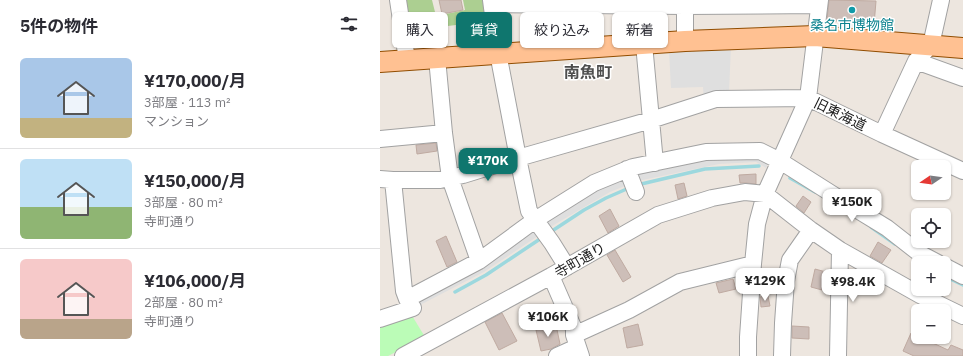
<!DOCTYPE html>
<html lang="ja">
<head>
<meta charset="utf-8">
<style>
	:root { --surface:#fff; --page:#f7f7f7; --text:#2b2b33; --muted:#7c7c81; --line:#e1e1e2; --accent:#0f766e }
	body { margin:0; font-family:"IBM Plex Sans","Noto Sans JP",sans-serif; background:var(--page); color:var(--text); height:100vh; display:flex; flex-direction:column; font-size:15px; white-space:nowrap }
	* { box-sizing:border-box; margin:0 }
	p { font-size:13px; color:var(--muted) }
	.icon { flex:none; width:22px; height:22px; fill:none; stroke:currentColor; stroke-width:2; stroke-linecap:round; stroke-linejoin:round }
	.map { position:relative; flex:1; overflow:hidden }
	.side { display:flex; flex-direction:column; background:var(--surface); width:380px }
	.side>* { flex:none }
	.guide { position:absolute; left:12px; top:12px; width:380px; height:36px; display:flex; gap:8px }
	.needle { width:26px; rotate:257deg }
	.controls { position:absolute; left:531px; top:160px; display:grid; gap:8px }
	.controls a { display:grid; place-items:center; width:40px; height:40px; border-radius:6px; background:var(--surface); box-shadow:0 1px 3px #0004; font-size:20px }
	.price { position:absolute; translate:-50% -34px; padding:0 9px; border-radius:8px; background:#fff; color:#222; font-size:13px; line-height:26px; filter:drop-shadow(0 1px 2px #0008) }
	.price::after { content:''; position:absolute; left:50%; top:24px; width:12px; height:9px; margin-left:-6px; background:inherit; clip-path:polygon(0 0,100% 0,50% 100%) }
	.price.on { background:var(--accent); color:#fff }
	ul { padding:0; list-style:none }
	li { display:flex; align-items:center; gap:12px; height:100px; padding:0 20px }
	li+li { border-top:1px solid var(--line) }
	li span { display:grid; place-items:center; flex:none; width:112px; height:80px; border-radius:6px; color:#555 }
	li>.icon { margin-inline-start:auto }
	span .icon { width:48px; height:48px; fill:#fffc; stroke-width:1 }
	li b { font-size:17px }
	h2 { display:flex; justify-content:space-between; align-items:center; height:48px; padding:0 20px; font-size:17px }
	.pill { padding:0 14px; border-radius:6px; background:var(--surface); box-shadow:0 1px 3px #0004; font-size:14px; line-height:36px }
	.pill.on { background:var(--accent); color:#fff }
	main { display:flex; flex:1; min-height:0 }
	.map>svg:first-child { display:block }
	.forest { fill:#accf91 }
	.park { fill:#bbfcb7 }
	.parking { fill:#dfdfdf }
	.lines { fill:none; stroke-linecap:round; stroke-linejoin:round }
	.stream { stroke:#9cd8de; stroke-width:3.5 }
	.building { fill:#cdbeb8; stroke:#bfaaa1 }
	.minor-casing { stroke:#a2a2a2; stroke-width:18 }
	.major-casing { stroke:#914d00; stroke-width:22 }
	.minor { stroke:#fff; stroke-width:16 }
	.major { stroke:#ffc192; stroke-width:20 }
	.culture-dot { fill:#0f9aa8; stroke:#fff; stroke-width:1.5 }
	.labels { text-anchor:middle; stroke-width:3; stroke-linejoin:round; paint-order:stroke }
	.culture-label { font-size:14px; fill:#0d838f; stroke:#fff }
	.street-label { font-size:14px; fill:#1b1b1b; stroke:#fff }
	.quarter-label { font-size:16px; font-weight:bold; fill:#4e4e4e; stroke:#fff }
</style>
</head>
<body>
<main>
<section class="side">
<h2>5件の物件<svg class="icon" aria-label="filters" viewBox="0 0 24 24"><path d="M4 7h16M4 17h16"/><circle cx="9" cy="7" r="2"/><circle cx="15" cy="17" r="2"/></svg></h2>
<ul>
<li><span style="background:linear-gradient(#a9c7e8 75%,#c2b280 0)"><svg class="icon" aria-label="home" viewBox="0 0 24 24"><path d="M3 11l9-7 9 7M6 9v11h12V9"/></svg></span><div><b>¥170,000/月</b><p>3部屋 · 113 m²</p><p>マンション</p></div></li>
<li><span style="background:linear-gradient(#bfe0f5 60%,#8fb573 0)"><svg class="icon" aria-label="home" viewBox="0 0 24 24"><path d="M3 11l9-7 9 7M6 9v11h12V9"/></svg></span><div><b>¥150,000/月</b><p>3部屋 · 80 m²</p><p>寺町通り</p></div></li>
<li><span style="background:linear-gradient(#f6c9c9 75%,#b9a48a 0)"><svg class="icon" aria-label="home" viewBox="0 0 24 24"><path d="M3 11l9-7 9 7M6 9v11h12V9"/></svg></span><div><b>¥106,000/月</b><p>2部屋 · 80 m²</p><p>寺町通り</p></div></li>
</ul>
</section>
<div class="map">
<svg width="583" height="356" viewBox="0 0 583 356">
	<rect width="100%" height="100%" fill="#ede6df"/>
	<!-- forest -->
	<path class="forest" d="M23 0H52L56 16 85 10 83 0H105L107 16 76 25 27 31Z"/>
	<!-- park -->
	<path class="park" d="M31 314 45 337 8 356H0V324Z"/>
	<!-- parking -->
	<path class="parking" d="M351 46 349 93 324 100 323 87 291 88 289 51Z
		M326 156H377L389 161 386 168 376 162 339 164 258 181 255 174Z
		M242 176 250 184 230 192 167 229 164 219Z
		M150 229 161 234 104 272 42 304 40 309 34 302Z"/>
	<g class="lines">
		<!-- stream -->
		<path class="stream" d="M410 178 435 192
			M257 185 325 169 379 166
			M491 227 515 244
			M169 233 204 210 226 198 249 188
			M564 276 583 285
			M75 292 106 275 163 237"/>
	</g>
	<!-- building -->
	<path class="building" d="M59 0H81L83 10 62 14Z
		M449 0 496 1 494 25 447 20Z
		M56 143 57 151 37 154 36 145Z
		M376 174V184L366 183H360L359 175Z
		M304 183 307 196 298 199 295 185Z
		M423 196 431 202 424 213 416 206Z
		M230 209 239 226 228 233 219 216Z
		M66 236 77 262 67 267 56 241Z
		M498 242 511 250 502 263 490 256Z
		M235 250 251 277 243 282 227 255Z
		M435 269 446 272 442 290 431 287Z
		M353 279 356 289 339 293 336 283Z
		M388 296 390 306 381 307 380 297Z
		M122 313 137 341 119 350 105 322Z
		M258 324 263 345 247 348 243 328Z
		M176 325 180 344 171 349 161 351 156 330Z
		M412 326 429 327V339L412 338Z
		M531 333 568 350 571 345 583 350V356H534L523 351Z"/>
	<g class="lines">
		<defs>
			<path id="minor" d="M18 0 27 60
				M111 0 118 53 138 158 149 211 172 243 187 267
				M305 0V41
				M112 4 305 6 439 5
				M264 44 275 163
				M57 58 64 133 70 178 99 261
				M536 61 583 78
				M502 134 536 61 551 45 561 0
				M0 139 64 133
				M247 169 256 192
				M0 179 13 180H60L83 175 138 158 271 120 336 99 428 98 502 134 583 171
				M13 180 24 291 27 299
				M385 194 431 230 460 250 540 295 583 316
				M564 266 583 276
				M171 276 194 329V335L201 356
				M0 319 33 308 27 299 99 261 155 220 214 183 253 167 326 152 380 151 400 161 471 206 507 228 539 253 558 263
				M194 335 249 310 300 282 373 264
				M23 356 171 276 278 215 332 198 365 192 385 194
				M177 356 197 347
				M368 356V337L373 264 377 224 385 194 428 98 440 0
				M402 356 403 323 406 281 410 260 431 230
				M458 356 460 250"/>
			<path id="major" d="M0 62 305 41 435 36 583 48"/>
		</defs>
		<!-- minor casing -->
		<use href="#minor" class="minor-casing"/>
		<!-- major casing -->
		<use href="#major" class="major-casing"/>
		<!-- minor -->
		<use href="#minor" class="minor"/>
		<!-- major -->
		<use href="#major" class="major"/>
	</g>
	<!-- markers -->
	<circle class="culture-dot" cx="472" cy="10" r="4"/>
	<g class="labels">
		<!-- culture labels -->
		<g class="culture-label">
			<text x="472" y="30">桑名市博物館</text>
		</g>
		<!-- street labels -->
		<g class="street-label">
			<text transform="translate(460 114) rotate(26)" y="5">旧東海道</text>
			<text transform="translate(200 260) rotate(-30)" y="5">寺町通り</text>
		</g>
		<!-- quarter labels -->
		<g class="quarter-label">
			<text x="208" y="78">南魚町</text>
		</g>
	</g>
</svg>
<div class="controls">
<a><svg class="needle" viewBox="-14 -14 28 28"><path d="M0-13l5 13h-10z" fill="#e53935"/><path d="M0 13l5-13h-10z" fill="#7c7c81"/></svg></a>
<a><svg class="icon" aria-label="locate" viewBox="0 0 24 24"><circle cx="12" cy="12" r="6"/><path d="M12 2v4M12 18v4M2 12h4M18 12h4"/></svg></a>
<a>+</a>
<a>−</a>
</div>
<b class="price on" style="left:108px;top:182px">¥170K</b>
<b class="price" style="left:472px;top:223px">¥150K</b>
<b class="price" style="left:385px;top:302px">¥129K</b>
<b class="price" style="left:473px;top:303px">¥98.4K</b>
<b class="price" style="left:168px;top:338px">¥106K</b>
<div class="guide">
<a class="pill">購入</a>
<a class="pill on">賃貸</a>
<a class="pill">絞り込み</a>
<a class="pill">新着</a>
</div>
</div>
</main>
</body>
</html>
